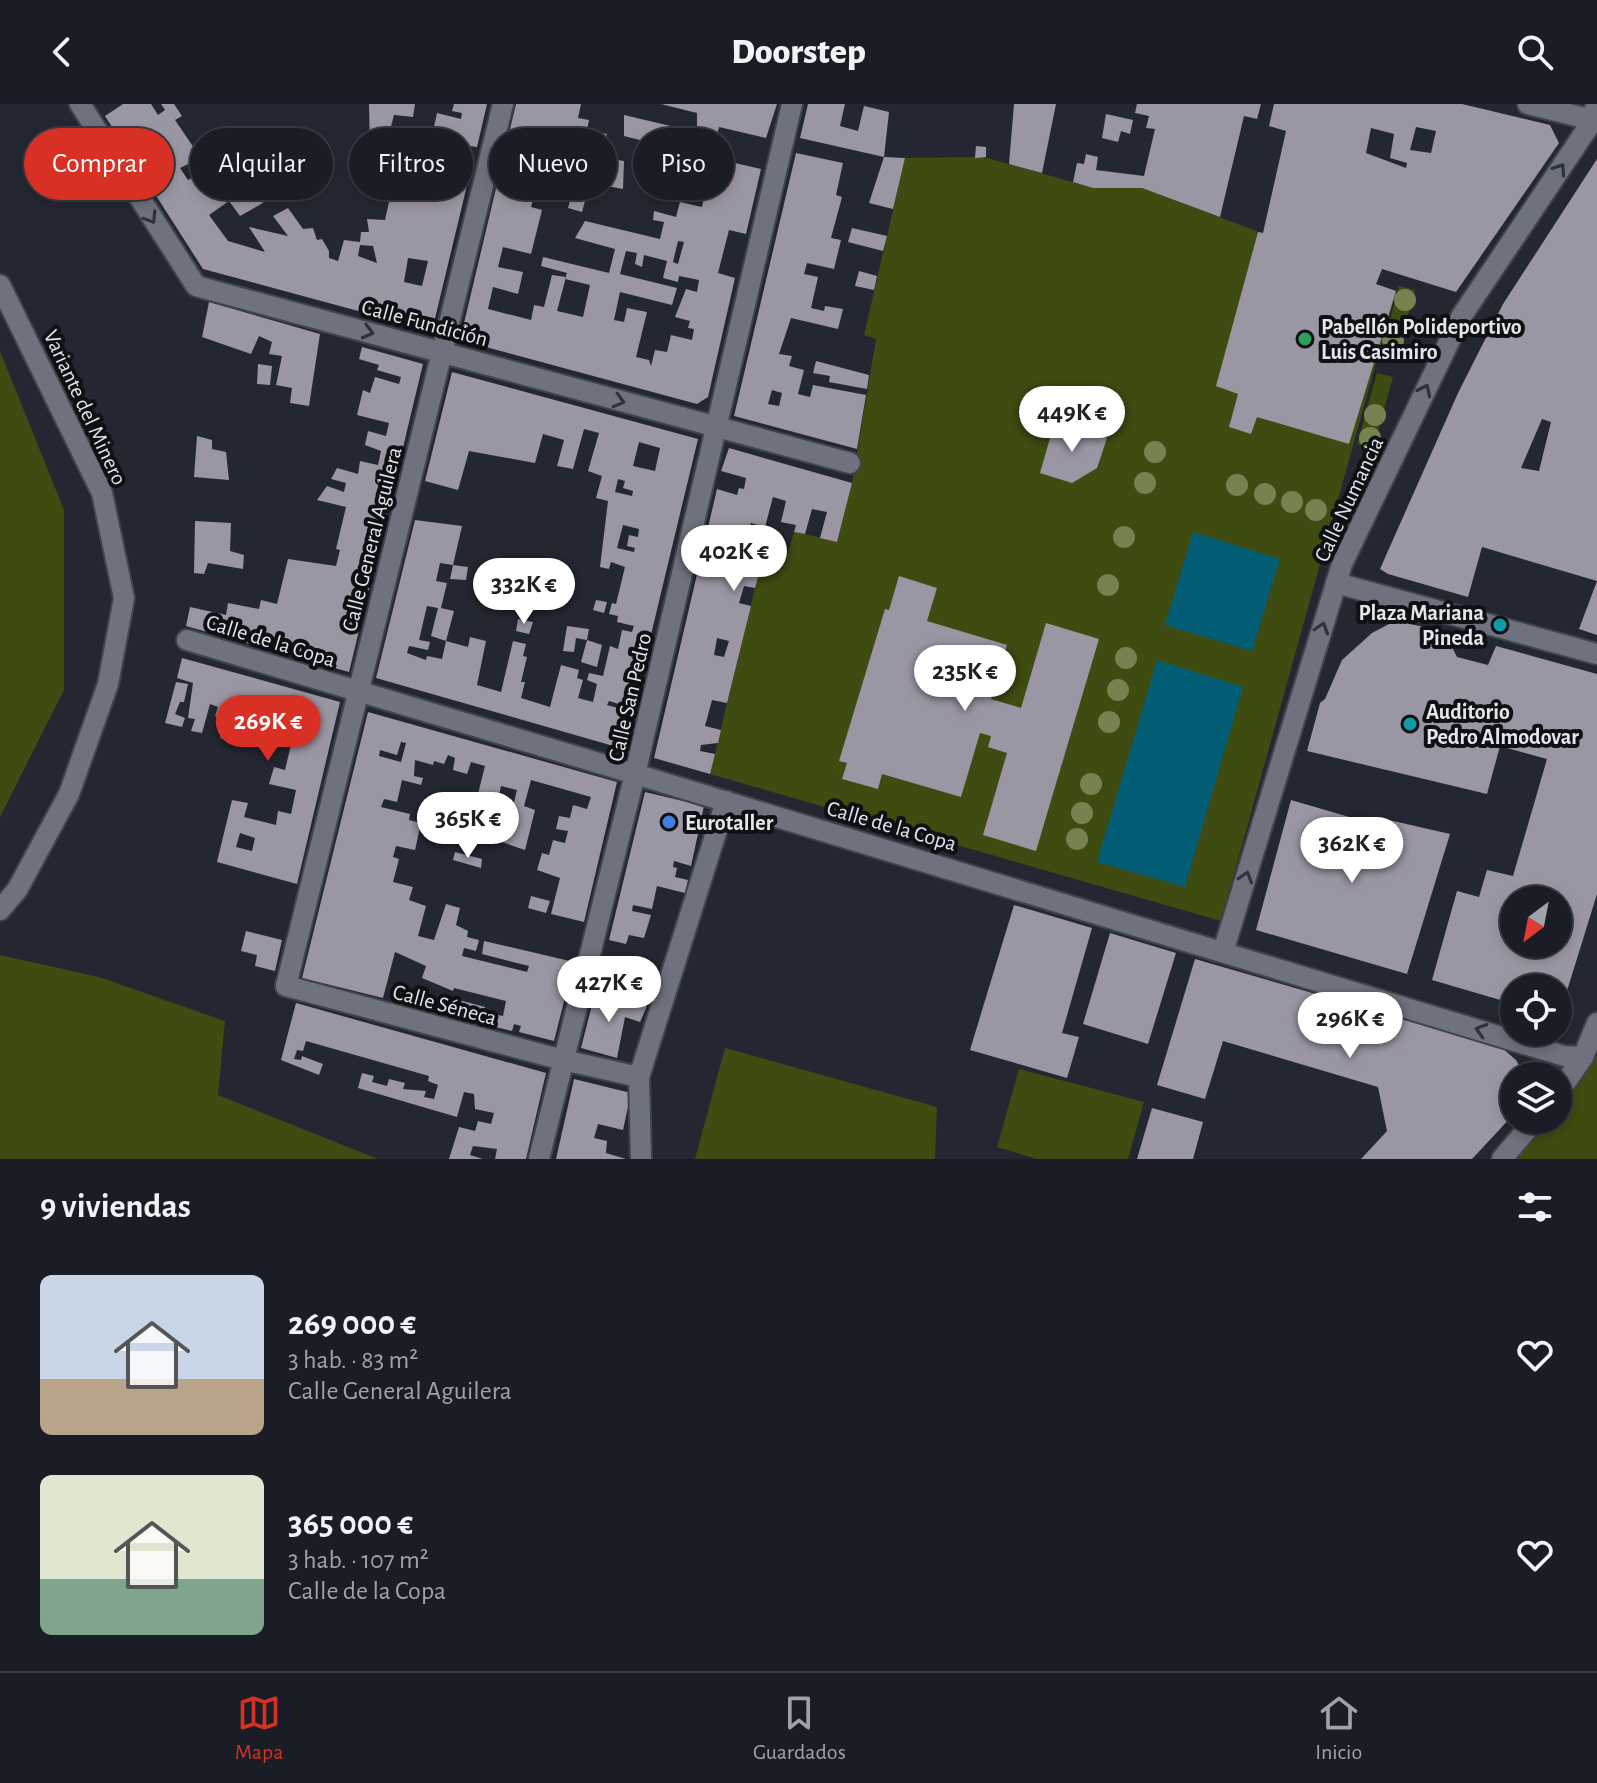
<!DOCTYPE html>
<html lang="es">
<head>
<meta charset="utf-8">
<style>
	:root { --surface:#1a1d25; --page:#23262d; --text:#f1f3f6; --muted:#9fa2a7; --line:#383b42; --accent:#d93025 }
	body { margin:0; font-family:"Alegreya Sans",sans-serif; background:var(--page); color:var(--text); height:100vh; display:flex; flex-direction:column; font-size:30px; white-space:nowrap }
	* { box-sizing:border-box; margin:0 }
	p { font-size:26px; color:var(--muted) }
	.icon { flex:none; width:44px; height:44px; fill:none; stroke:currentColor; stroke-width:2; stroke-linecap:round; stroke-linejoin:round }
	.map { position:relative; height:1055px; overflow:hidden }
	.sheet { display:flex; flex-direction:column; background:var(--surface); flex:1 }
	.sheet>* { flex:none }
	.guide { position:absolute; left:24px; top:24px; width:800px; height:72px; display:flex; gap:16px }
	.needle { width:52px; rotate:212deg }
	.tools { position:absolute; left:1500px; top:782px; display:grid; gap:16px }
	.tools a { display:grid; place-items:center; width:72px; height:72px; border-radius:50%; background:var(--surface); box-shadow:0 4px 12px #0003,0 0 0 2px var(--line); font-size:40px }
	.price { position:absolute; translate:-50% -68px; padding:0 18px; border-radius:28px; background:#fff; color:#222; font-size:26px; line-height:52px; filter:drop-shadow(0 2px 4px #0008) }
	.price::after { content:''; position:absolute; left:50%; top:48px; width:24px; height:18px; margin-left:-12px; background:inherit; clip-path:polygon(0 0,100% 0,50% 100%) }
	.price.active { background:var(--accent); color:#fff }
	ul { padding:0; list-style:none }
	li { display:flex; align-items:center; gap:24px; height:200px; padding:0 40px }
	li span { display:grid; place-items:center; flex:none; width:224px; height:160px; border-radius:12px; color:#555 }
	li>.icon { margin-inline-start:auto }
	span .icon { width:96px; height:96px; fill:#fffc; stroke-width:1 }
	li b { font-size:34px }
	h2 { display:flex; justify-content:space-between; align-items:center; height:96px; padding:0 40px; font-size:34px }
	.chip { padding:0 28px; border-radius:36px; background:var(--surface); box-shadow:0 4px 12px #0003,0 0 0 2px var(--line); font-size:28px; line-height:72px }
	.chip.active { background:var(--accent); color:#fff }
	header { display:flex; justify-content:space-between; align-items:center; height:104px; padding:0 40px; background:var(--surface); font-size:36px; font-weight:800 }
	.tab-bar { display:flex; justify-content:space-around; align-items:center; height:112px; border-top:2px solid var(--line); background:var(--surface); font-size:22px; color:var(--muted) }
	.tab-bar a { display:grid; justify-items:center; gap:4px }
	.tab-bar .active { color:var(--accent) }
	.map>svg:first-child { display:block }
	.green { fill:#3e4b11 }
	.water { fill:#025d75 }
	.building { fill:#9b96a3; fill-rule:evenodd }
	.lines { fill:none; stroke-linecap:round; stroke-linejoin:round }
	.pedestrian-casing { stroke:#40434c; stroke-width:24 }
	.minor-casing { stroke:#40434c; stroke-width:24 }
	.tertiary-casing { stroke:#40434c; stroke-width:24 }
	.secondary-casing { stroke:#40434c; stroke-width:24 }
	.pedestrian { stroke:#6d727e; stroke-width:20 }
	.minor { stroke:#6d727e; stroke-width:20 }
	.tertiary { stroke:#6d727e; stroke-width:20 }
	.secondary { stroke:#6d727e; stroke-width:20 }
	.tree { fill:#74834f }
	.oneway { stroke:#2f3239 }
	.leisure-dot { fill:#2e9e5b; stroke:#0e1014; stroke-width:3 }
	.culture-dot { fill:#0f9aa8; stroke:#0e1014; stroke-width:3 }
	.shop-dot { fill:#3f7fe0; stroke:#0e1014; stroke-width:3 }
	.labels { text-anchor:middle; stroke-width:8; stroke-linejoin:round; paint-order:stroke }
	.street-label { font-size:22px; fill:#e3e6ed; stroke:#0e1014 }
	.poi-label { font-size:22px; font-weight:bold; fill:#e3e6ed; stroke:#0e1014; text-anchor:start }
</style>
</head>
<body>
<header><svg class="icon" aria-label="back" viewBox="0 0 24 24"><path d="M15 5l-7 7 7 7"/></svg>Doorstep<svg class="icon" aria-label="search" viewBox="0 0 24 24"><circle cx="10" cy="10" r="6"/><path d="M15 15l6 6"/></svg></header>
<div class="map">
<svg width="1597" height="1055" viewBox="0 0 1597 1055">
	<rect width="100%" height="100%" fill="#232731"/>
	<!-- green -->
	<path class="green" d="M984 53 1093 84H1142L1259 128 1382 165 1376 180 1396 187 1221 817 710 670 765 443 788 449 794 428 837 437 852 379 876 235 864 231 905 54Z
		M1399 182 1415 186 1395 258 1380 253Z
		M0 247 64 406V586L0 713Z
		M1377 269 1393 273 1373 345 1357 340Z
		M0 851 99 873 225 917 218 991 378 1055H0Z
		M1597 919V1055H1502L1535 1016H1558V989Z
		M725 944 937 1003 935 1055H695Z
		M1019 965 1144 998 1128 1055H1037L997 1043Z"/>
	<!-- water -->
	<path class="water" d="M1193 428 1280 455 1252 547 1165 521Z
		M1157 556 1243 583 1185 783 1097 758Z"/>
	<!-- building -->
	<path class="building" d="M123 0H151L158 11 165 6 161 0H174L182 12 175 16 194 44 217 36 220 45 180 64 188 76 201 68 208 77 211 73 221 86 236 76 244 89 253 84 263 99 240 112 229 97 209 111 228 137 265 148 249 123 288 132 273 112 288 104 303 125 313 124 317 136 322 135 329 147V154L338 157 344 136 360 138 361 128H369L367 115 385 116 391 89 360 88 357 78 386 77V54H406L407 78H412V70H430V62L413 63V50L474 52 432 227 203 165 105 12ZM360 141 373 142 377 159 358 152ZM408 154 428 157 422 182 404 178Z
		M369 0H415L413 13 394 11 388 34 410 35 409 50 370 48Z
		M454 0H487L477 43 431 37 437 9 461 15 462 9 452 7Z
		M516 0H581L578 14 589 16 587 26 607 30 604 40 582 36 579 53 561 50 562 63H559L550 95 534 91 531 103 542 106 531 150 503 143 498 163 523 168 518 190 493 183 488 205 531 216 534 201 544 203 552 171 566 173 557 207 583 213 590 181 565 175 567 169 541 162 543 153 609 169 615 145 575 134 585 117 660 135 664 118 653 116 654 107 676 113 680 98 702 103 707 81 682 75 670 80 675 60 697 65 700 51 761 65 746 130 729 126 718 169 735 174 708 293 697 300 460 236ZM524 49 542 53 540 59 523 55ZM716 68 721 69 718 83 712 82ZM678 137 684 138 678 160 673 158ZM626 147 637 149 635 160 642 163 644 151 667 157 663 174 678 178 679 172 699 176 697 188 686 185 675 213 690 217 688 224 694 225 692 236 671 231 667 248 655 246 651 262 649 256 636 253 647 208 627 204 624 218 614 216 620 188 672 201 677 184 620 170Z
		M661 0H777L766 34 719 23 716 35 697 30V9Z
		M808 0H845L840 22 858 27 864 2 889 8 884 53 905 54 893 105 869 99 884 53 800 34Z
		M1014 0H1056L1042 69 1009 60Z
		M1137 0H1261L1257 15 1244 12 1220 113 1142 84H1093L1073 78 1077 59 1084 60 1086 50 1098 53 1096 66 1144 72 1155 25 1146 24 1149 12 1135 9Z
		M1274 0H1462L1550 21 1559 39 1456 188 1382 165 1376 180 1396 187 1349 340 1257 313 1251 330 1229 323 1238 290 1216 282 1258 128 1263 129 1286 27 1269 22ZM1416 23 1436 27 1431 49 1410 46ZM1371 24 1394 30 1390 54 1407 59 1406 64 1366 49Z
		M1106 10 1133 16 1130 30 1121 27 1118 38 1102 34Z
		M624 11 679 24V46L624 32Z
		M976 42 986 43V53L975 54Z
		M796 49 843 59 836 91 842 93 831 134 841 136 834 165 807 159 804 170 818 173 811 204 824 207 825 202 843 205 838 225 791 214 779 250 792 252 789 262 804 266 798 290 810 293 813 281 866 291 857 345 734 312ZM772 286 782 289 779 302 768 300Z
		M586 53 605 57 602 71 607 72 611 55 624 57 623 85 590 79 582 108 568 104 578 67H584Z
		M1597 55V477L1482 443 1468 493 1388 470 1380 465 1458 289 1503 200ZM1542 315 1551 318 1539 367 1521 364Z
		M852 124 887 132 883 147 848 138Z
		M859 167 877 172 874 186 855 182Z
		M209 198 320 230 309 302 290 299 292 284 276 281 282 252 269 250 272 238 259 232 251 250 202 233Z
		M362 243 423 260 349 568 186 522 190 503 226 511 228 499 259 505 261 496 277 500 288 455 336 462 340 446 336 445 346 403 317 396 327 382 344 388 346 379 331 375 337 364 358 370 360 357 378 361 381 347 365 341 368 327 386 332 389 319 357 311 363 286 370 289 375 273 399 280 401 273 377 266 379 261 359 255Z
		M816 257 869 271 867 285 829 278 830 272 813 269Z
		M258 260 272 262 270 281 257 280Z
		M452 268 698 335 635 597 628 594 625 602 609 597 607 601 632 608 624 645 376 574 415 416 462 422 453 461 440 459 436 477 447 479 441 504 454 507 446 537 431 532 438 504 427 502 419 536 430 538 428 546 409 542 407 549 426 556 427 552 442 555 446 537 468 543 470 533 486 537 477 581 501 588 513 537 526 540 523 552 527 553 521 578H525L521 594 550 603 561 561 579 566 577 574 583 576 578 594 593 598 597 580 587 576 589 569 603 572 610 542 618 545 622 526 632 528 634 522 617 518 618 512 609 510 612 499 616 500 625 463 611 458 609 465 600 463 608 397 596 394 602 372 588 367 599 329 584 325 573 365 557 362 564 336 543 330 535 359 469 347 458 386 425 377ZM639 338 660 344 655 367 633 362ZM618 375 625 377 623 384 633 387 632 392 615 388ZM623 421 639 425 638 433 629 431 627 442 635 444 634 448 617 444Z
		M1065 320 1107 334 1097 364 1072 379 1040 369 1052 327Z
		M197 332 212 336V345L226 348 229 376 194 373Z
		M729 344 852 379 837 438 820 434 827 408 812 405 805 430 794 428 796 421 781 418 786 397 773 393 765 423 751 419 745 439 765 443 762 457 745 453 742 466 759 470 755 484 744 482 739 499 751 502 727 599 712 596 705 622 721 626 718 639 701 641 700 647 715 650 710 670 654 654 717 385 737 391 739 384 744 385 746 374 721 367ZM717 534 729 537 724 553 714 551Z
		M195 417 231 419 230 447 244 451 243 465 208 459 204 470 194 469Z
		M453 461 468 463 466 476 450 475Z
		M899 472 937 484 927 517 1007 541 991 595 1021 604 1046 519 1099 535 1036 747 983 731 1007 649 988 643 991 632 980 629 961 693 882 670 878 685 842 675 847 659 839 657 885 505 889 506Z
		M1597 477V531L1579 525Z
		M596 496 607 498 604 509 593 506Z
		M518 515 533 518 529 530 516 527Z
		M1400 518 1444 527 1457 553 1488 561 1496 542 1597 570V790L1562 903 1558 905V884H1514V900L1432 876 1457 787 1479 793 1487 766 1513 772 1547 655 1500 642 1487 690 1307 647 1320 599 1325 595 1342 556 1372 529 1389 520ZM1514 796H1558V840H1514Z
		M567 522 589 525 587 536 602 541 597 563 581 558 587 536 576 534 574 548 563 547Z
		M182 554 340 598 297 780 217 758 232 696 248 699 244 713 276 721 278 707 291 710 296 686 269 680 274 663 285 666 294 628 272 623 270 630 257 627 261 614 247 611 244 621 215 612 218 603 210 600 202 629 191 627 195 615 188 614 193 579 177 574ZM299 610 314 614 313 620 298 617ZM240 729 255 734 252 747 236 743Z
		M176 578 188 580 184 598H180L175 610 185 614 182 623 165 619Z
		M368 608 617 678 584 818 551 810 560 774 537 766 542 749 549 751 553 736 565 739 568 727 556 725 559 712 570 714 573 701 587 705 591 693 531 676 524 702 535 706 525 746 496 736 503 711 510 714 517 686 501 682 498 696 478 690 485 662 471 658 467 670 453 666 455 654 448 651 444 660 434 657 433 661 415 656 414 672 423 674 421 681 402 676 397 698 384 695 381 703 410 710 409 716 421 719 415 746 396 742 393 753 399 755 393 778 413 783 409 796 426 802 418 832 434 836 446 800 460 804 456 821 468 827 467 833 479 836 476 847 464 844 462 852 527 868 529 862 482 850 484 837 574 858 554 937 519 928 521 922 514 920 512 927 446 911 451 894 485 903 484 908 503 912 506 897 454 884 453 887 422 874 426 862 395 848 383 894 302 874ZM401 638 406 639 401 658 379 652 380 646 397 651Z
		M223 626 250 633 248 642 220 634Z
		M645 688 704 702 691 762 674 757 673 763 677 764 675 773 688 776 685 789 657 782 652 805 633 801 632 807 651 811 644 834 629 831 626 840 609 836Z
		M1291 696 1387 724 1389 716 1450 730 1407 870 1256 826Z
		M473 707 492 713 487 732 467 724Z
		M455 748 482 755 481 764 453 756Z
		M531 792 550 797 546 809 528 804Z
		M1014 801 1092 824 1062 929 1079 933 1067 974 970 946Z
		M246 827 282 836 275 867 255 862 257 851 241 847Z
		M1110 829 1176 849 1148 940 1083 920Z
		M1195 855 1502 944 1516 956 1525 972H1514V1010L1472 1055H1361L1387 1027 1378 983 1223 937 1205 995 1157 981Z
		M595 889 647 902 640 918 625 913 617 954 581 944Z
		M296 899 546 969 526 1055H495L497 1045 473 1042 470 1051 483 1055H449L459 1023 475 1027 478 1017 491 1020 494 1009 475 1005 474 990 464 988 457 1013 358 984 362 969 374 972 372 978 387 982 389 975 405 979 403 985 426 987 424 993 434 995 438 981 428 977 429 972 306 937 303 947 297 946 294 955 301 956 302 952 323 960 319 971 281 956Z
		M574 975 631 989 623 1026 598 1020 594 1034 607 1037 606 1049 626 1055H556Z
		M1152 1004 1203 1018 1193 1055H1137Z"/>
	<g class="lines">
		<defs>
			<path id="pedestrian" d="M1336 479 1597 550
				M187 536 635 670
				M286 882 563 956"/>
			<path id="minor" d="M80 0 196 182 850 359
				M1528 0 1597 17
				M635 670 1564 952 1583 953
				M1223 848 1342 460 1461 213 1593 16 1596 0
				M286 882 503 0
				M563 956 639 973
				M539 1055 635 670 792 0
				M641 1055 639 973 726 697"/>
			<path id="tertiary" d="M0 181 102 389 124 494 108 580 69 690 17 786 0 806"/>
			<path id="secondary" d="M1558 989 1583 953 1597 919
				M1502 1055 1535 1016"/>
		</defs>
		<!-- pedestrian casing -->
		<use href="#pedestrian" class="pedestrian-casing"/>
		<!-- minor casing -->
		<use href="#minor" class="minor-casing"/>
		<!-- tertiary casing -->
		<use href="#tertiary" class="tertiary-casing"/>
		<!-- secondary casing -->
		<use href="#secondary" class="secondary-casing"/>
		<!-- pedestrian -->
		<use href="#pedestrian" class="pedestrian"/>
		<!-- minor -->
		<use href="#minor" class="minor"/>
		<!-- tertiary -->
		<use href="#tertiary" class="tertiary"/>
		<!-- secondary -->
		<use href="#secondary" class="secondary"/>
	</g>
	<!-- trees -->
	<g class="tree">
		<circle cx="1405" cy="196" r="11"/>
		<circle cx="1393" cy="236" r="11"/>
		<circle cx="1375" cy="311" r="11"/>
		<circle cx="1370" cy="334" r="11"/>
		<circle cx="1155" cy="348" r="11"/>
		<circle cx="1145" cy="379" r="11"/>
		<circle cx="1237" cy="381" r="11"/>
		<circle cx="1265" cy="390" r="11"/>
		<circle cx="1292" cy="398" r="11"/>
		<circle cx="1316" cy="406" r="11"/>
		<circle cx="1124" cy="433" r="11"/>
		<circle cx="1108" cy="481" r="11"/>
		<circle cx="1126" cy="554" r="11"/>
		<circle cx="1118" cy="586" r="11"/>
		<circle cx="1109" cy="618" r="11"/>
		<circle cx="1091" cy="680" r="11"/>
		<circle cx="1082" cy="709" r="11"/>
		<circle cx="1077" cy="735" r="11"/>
	</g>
	<!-- one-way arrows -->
	<defs><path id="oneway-chevron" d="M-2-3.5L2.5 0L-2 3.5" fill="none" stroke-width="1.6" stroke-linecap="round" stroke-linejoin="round" transform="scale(2)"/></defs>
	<g class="oneway">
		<use href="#oneway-chevron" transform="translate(1560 65) rotate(-56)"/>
		<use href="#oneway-chevron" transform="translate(151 114) rotate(58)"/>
		<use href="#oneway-chevron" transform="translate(368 228) rotate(15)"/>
		<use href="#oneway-chevron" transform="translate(1425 286) rotate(-64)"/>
		<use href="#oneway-chevron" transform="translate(619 297) rotate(16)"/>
		<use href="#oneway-chevron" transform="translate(1322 524) rotate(-73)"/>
		<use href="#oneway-chevron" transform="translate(1246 773) rotate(-73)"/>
		<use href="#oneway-chevron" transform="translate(1481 926) rotate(-163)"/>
	</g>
	<!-- markers -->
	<circle class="leisure-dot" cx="1305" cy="235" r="8"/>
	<g class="culture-dot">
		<circle cx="1500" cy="521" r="8"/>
		<circle cx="1410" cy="620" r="8"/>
	</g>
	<circle class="shop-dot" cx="669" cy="718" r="8"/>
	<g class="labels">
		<!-- street labels -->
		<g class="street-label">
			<text transform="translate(425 218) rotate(15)" y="8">Calle Fundición</text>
			<text transform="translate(86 303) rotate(65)" y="8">Variante del Minero</text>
			<text transform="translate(1348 395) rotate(-65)" y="8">Calle Numancia</text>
			<text transform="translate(371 435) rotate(-76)" y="8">Calle General Aguilera</text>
			<text transform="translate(271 536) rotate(17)" y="8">Calle de la Copa</text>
			<text transform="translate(629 593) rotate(-77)" y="8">Calle San Pedro</text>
			<text transform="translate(892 721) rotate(16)" y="8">Calle de la Copa</text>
			<text transform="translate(445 900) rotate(15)" y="8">Calle Séneca</text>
		</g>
		<!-- poi labels -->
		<g class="poi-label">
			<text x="1321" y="230">Pabellón Polideportivo<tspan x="1321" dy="25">Luis Casimiro</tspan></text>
			<text x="1484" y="516" text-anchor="end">Plaza Mariana<tspan x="1484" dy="25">Pineda</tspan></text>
			<text x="1426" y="615">Auditorio<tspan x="1426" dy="25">Pedro Almodovar</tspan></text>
			<text x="685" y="726">Eurotaller</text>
		</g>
	</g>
</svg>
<div class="tools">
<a><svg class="needle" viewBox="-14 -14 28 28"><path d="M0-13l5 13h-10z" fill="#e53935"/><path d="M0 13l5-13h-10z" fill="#9fa2a7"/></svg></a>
<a><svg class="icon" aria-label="locate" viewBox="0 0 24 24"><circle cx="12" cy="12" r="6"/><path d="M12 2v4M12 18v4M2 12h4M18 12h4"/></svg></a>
<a><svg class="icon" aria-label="layers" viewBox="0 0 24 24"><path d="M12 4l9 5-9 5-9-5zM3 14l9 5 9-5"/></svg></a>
</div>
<b class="price" style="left:1072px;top:350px">449K €</b>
<b class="price" style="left:734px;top:489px">402K €</b>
<b class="price" style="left:524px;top:522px">332K €</b>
<b class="price" style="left:965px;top:609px">235K €</b>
<b class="price active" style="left:268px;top:659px">269K €</b>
<b class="price" style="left:468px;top:756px">365K €</b>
<b class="price" style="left:1352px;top:781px">362K €</b>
<b class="price" style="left:609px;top:920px">427K €</b>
<b class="price" style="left:1350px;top:956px">296K €</b>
<div class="guide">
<a class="chip active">Comprar</a>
<a class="chip">Alquilar</a>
<a class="chip">Filtros</a>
<a class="chip">Nuevo</a>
<a class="chip">Piso</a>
</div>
</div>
<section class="sheet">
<h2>9 viviendas<svg class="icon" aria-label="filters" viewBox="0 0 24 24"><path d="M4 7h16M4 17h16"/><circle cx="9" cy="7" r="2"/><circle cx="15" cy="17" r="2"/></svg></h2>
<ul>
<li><span style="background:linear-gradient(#c9d6e8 65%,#b9a48a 0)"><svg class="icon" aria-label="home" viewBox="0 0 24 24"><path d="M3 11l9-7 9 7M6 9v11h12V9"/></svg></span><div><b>269 000 €</b><p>3 hab. · 83 m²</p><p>Calle General Aguilera</p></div><svg class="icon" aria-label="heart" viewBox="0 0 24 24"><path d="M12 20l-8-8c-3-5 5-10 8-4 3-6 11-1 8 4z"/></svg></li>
<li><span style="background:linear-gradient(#dfe7d0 65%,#7fa58c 0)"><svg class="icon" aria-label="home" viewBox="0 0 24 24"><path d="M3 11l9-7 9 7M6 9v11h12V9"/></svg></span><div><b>365 000 €</b><p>3 hab. · 107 m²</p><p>Calle de la Copa</p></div><svg class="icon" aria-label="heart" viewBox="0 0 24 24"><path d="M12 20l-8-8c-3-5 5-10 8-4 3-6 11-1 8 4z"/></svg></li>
</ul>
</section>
<nav class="tab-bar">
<a class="active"><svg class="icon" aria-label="map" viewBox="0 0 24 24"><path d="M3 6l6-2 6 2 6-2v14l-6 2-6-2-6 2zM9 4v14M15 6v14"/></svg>Mapa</a>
<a><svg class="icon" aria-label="saved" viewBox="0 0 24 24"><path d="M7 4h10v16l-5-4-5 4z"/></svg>Guardados</a>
<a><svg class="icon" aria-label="home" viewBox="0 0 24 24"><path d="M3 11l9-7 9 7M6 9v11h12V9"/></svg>Inicio</a>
</nav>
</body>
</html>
